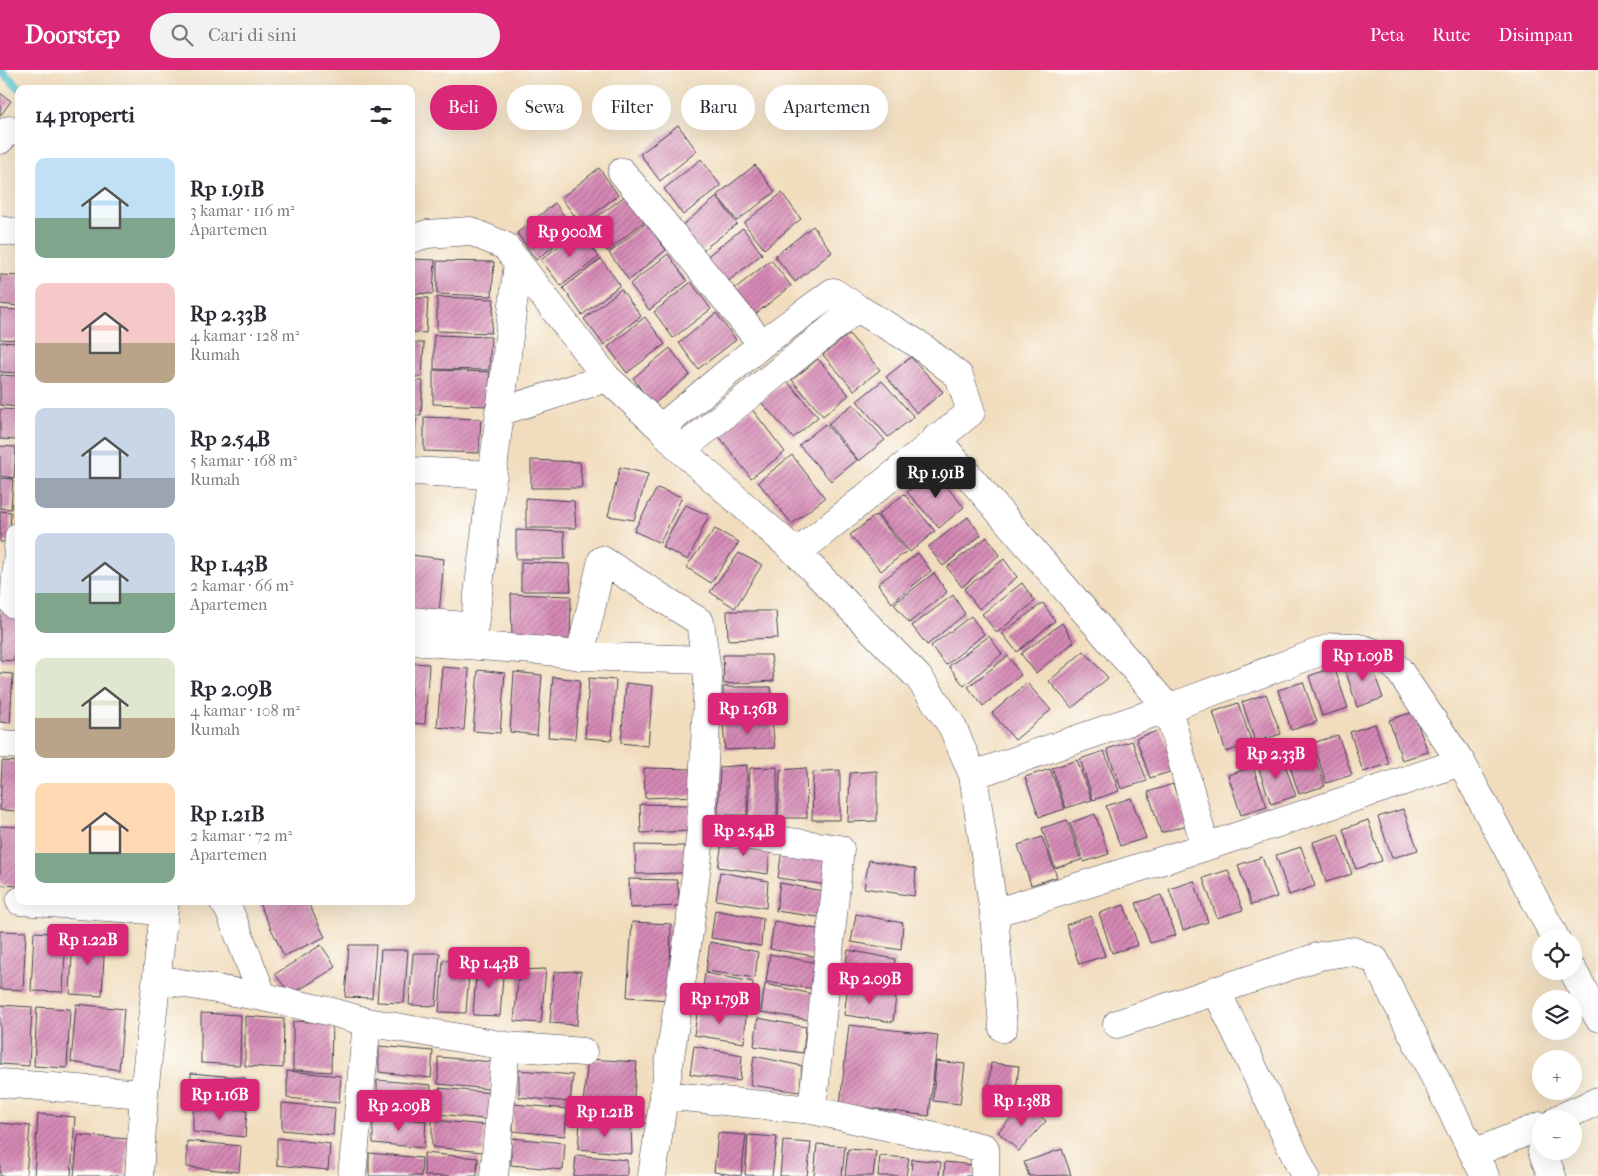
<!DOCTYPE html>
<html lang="id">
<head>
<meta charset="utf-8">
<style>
	:root { --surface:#fff; --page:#f2f2f3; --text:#2b2b33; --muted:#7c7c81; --accent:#db2777 }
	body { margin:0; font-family:"IM FELL French Canon",serif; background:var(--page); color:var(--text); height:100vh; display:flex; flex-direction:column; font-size:19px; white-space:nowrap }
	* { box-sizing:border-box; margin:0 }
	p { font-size:16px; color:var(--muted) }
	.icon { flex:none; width:28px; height:28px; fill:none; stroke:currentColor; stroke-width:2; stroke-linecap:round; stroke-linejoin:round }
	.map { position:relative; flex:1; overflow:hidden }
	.details { position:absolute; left:15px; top:15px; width:400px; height:820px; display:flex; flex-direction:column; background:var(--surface); border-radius:10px; box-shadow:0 5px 20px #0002 }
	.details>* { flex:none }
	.guide { position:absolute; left:430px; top:15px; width:475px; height:45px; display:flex; gap:10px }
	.fabs { position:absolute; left:1532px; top:860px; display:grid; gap:10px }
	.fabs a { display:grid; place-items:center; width:50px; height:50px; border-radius:50%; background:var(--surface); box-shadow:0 5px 20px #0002; font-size:25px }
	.price { position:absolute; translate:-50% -42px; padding:0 11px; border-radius:5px; background:var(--accent); color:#fff; font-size:16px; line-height:32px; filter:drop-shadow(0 1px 2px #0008) }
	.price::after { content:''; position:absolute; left:50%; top:30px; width:15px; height:11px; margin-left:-8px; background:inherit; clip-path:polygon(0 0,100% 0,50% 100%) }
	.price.current { background:#222; color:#fff }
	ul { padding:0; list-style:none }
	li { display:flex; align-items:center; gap:15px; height:125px; padding:0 20px }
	li span { display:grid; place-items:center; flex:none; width:140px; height:100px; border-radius:10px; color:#555 }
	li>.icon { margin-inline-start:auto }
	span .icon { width:60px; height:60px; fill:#fffc; stroke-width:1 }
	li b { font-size:21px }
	h2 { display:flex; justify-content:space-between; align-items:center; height:60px; padding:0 20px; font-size:21px }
	.pill { padding:0 18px; border-radius:22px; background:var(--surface); box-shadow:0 5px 20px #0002; font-size:18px; line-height:45px }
	.pill.current { background:var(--accent); color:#fff }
	header { display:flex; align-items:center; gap:30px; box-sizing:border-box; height:70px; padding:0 25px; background:var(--accent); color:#fff }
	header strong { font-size:24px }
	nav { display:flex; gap:28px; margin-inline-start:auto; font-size:18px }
	.search { width:350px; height:45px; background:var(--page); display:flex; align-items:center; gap:12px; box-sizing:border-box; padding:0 18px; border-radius:28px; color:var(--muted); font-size:19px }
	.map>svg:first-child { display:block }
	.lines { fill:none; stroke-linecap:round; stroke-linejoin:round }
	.stream { stroke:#50bcca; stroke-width:9 }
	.building { fill:url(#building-hatch) }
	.street-casing { stroke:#413e4e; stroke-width:29 }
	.street { stroke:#fff; stroke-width:28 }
</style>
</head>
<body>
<header>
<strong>Doorstep</strong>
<div class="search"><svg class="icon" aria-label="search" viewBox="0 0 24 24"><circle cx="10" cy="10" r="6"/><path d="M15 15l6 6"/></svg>Cari di sini</div>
<nav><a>Peta</a><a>Rute</a><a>Disimpan</a></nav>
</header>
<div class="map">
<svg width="1598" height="1106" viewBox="0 0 1598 1106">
	<defs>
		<pattern id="building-hatch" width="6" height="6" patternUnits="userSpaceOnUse" patternTransform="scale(1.25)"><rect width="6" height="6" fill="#d689b5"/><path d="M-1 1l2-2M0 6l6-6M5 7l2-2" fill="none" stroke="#ad7094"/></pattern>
	</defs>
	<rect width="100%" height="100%" fill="#fdfcf7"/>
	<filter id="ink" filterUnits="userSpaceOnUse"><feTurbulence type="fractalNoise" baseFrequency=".02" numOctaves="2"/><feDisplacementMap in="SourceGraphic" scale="10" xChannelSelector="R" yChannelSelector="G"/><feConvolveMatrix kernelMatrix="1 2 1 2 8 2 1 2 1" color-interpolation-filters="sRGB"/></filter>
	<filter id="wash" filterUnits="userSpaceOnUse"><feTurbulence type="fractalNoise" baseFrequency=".0096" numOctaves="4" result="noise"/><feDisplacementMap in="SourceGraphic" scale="20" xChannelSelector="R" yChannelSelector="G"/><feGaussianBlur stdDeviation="1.12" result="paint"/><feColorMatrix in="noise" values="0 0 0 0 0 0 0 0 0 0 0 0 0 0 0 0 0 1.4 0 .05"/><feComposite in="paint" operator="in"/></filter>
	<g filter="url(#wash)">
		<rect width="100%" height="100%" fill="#f1ddbd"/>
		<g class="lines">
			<!-- stream -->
			<path class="stream" d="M0 0 20 19"/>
		</g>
		<g id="blocks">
			<!-- building -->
			<path class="building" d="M0 23 11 31 0 46Z
				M678 55 697 81 660 111 640 84Z
				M701 89 721 116 683 145 664 119Z
				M755 95 775 122 737 151 717 125Z
				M599 98 618 125 581 154 561 128Z
				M782 123 801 149 764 179 744 153Z
				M626 125 645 151 607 181 588 154Z
				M717 127 737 154 699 183 680 157Z
				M555 133 574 160 536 190 517 163Z
				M646 153 666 180 629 210 609 183Z
				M813 156 832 182 795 212 775 186Z
				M743 158 762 184 725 214 705 188Z
				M579 160 599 187 561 216 541 190Z
				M668 184 687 211 649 240 630 214Z
				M411 189 435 190 433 224 411 223Z
				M601 189 620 215 582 245 563 218Z
				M771 190 791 216 753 246 733 220Z
				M437 191 494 192 492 226 437 224Z
				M0 205 19 206V236L0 234Z
				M691 212 711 239 673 268 654 242Z
				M621 219 641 246 604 275 584 249Z
				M437 227 494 229 491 263 437 261Z
				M411 228H428L426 263 411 262Z
				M0 239 19 240V270L0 269Z
				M716 243 736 270 698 299 679 273Z
				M645 247 665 274 627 303 608 277Z
				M849 264 880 300 854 320 823 285Z
				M434 265 491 267 489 300 434 299Z
				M0 272 19 273V303L0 302Z
				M411 273H424L422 307H411Z
				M670 278 690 305 652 335 633 308Z
				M911 287 943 322 917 343 886 307Z
				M818 289 849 325 823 346 792 310Z
				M433 300 490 302 488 336 433 334Z
				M0 305 19 306 18 337 0 335Z
				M411 311H423L421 345H411Z
				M787 311 818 347 793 368 761 332Z
				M882 311 914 347 888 367 857 331Z
				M853 334 885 370 859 391 828 354Z
				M751 338 785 382 751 408 718 365Z
				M0 339 18 340 16 370 0 369Z
				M424 347 481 349 479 383 424 381Z
				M411 349H416L413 383H411Z
				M825 354 857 390 831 411 799 375Z
				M0 376 16 377 14 408 0 406Z
				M792 385 825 428 792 454 758 412Z
				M531 390 580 392 582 418H531Z
				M620 397 648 404 634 450 608 446Z
				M933 401 964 437 939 458 907 422Z
				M0 408 13 409 11 439 0 438Z
				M657 418 682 427 660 473 634 461Z
				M904 424 935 461 910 482 878 445Z
				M526 428 574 431 576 458H526Z
				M685 435 709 445 688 490 662 477Z
				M0 441 11 442 9 472H0Z
				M876 445 907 481 881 501 850 465Z
				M968 447 981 465 943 496 928 477Z
				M715 459 739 472 711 513 686 497Z
				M516 460 564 462 565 489H516Z
				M987 467 999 485 962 517 947 497Z
				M739 483 762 495 735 538 710 522Z
				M918 483 931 501 892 533 878 514Z
				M411 485 444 489 439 544 411 542Z
				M1004 489 1017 507 979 539 964 519Z
				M521 492 569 494 571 521H521Z
				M934 503 947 522 909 553 894 534Z
				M1022 513 1035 531 997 563 982 544Z
				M511 524 571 526 570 572 512 568Z
				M953 525 965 544 927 575 912 556Z
				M1043 533 1055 551 1017 582 1002 563Z
				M0 541 17 542 14 591 0 590Z
				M727 541H776L778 568 728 570Z
				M971 546 984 564 946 595 931 576Z
				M1062 553 1074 572 1036 603 1021 584Z
				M989 566 1002 584 964 616 949 596Z
				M1084 581 1108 608 1072 638 1049 611Z
				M723 585H771L774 611 724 614Z
				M1008 586 1021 605 983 636 968 617Z
				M1369 588 1383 628 1357 637 1344 596Z
				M411 593 429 594 425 654 411 653Z
				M442 597 469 599 464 660 437 657Z
				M1334 597 1348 638 1322 646 1309 606Z
				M478 600 505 603 500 663 473 661Z
				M514 602 542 605 537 665 510 662Z
				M0 603 13 604 10 653 0 652Z
				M553 607 580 610 575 669 548 667Z
				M589 608 616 610 612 670 585 668Z
				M1303 612 1317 652 1291 660 1278 620Z
				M626 613 653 616 648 676 621 673Z
				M1027 613 1051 640 1015 670 992 643Z
				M723 617H771L774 644 724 646Z
				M1266 624 1281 664 1255 672 1242 632Z
				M1238 633 1252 673 1226 682 1213 642Z
				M1413 642 1428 682 1402 690 1389 650Z
				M723 651H772L775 678 725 680Z
				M1375 654 1389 694 1363 702 1350 662Z
				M1161 660 1176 700 1150 708 1136 668Z
				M1338 665 1352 705 1326 713 1313 673Z
				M1132 671 1147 711 1121 719 1107 679Z
				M1311 676 1325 716 1299 724 1286 685Z
				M1104 681 1119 721 1093 730 1080 689Z
				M1282 686 1296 726 1271 734 1257 694Z
				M1077 690 1092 730 1066 738 1052 698Z
				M2 691 19 692V741L0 740Z
				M747 695V745H718L720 697Z
				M777 697V747H748L750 698Z
				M1253 697 1267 737 1241 745 1228 705Z
				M644 698 693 699 695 726 645 728Z
				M806 698 807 748H778L780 700Z
				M1050 699 1065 739 1039 747 1025 707Z
				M840 700V750H812L813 702Z
				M877 701V751L848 752 850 703Z
				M1173 714 1187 755 1161 763 1148 722Z
				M1131 728 1146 768 1120 776 1106 736Z
				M640 734 689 735 691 761 641 763Z
				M1403 739 1418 780 1392 788 1378 747Z
				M1095 744 1109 784 1084 792 1070 753Z
				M1067 750 1081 790 1055 798 1042 758Z
				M1368 750 1382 791 1356 799 1343 759Z
				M0 756 19 757V816L0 815Z
				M1338 764 1352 804 1326 812 1313 772Z
				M1042 767 1057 807 1031 815 1018 775Z
				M723 768 770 778 768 804 718 797Z
				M635 775 684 776 686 803 636 804Z
				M1301 777 1315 816 1289 825 1276 785Z
				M782 779 830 789 828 815 778 808Z
				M1262 787 1277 827 1251 835 1238 795Z
				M869 790 916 799 914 826 864 818Z
				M1228 800 1243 840 1217 848 1203 808Z
				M720 802 768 811 766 838 716 830Z
				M629 809 677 810 680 836 630 838Z
				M1194 811 1208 852 1183 860 1169 819Z
				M780 813 828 822 825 848 776 841Z
				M1161 825 1176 865 1150 873 1136 833Z
				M258 831H307L325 867 284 886Z
				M1124 835 1138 875 1112 883 1099 843Z
				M715 840 763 849 761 876 711 868Z
				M856 844 903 853 901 880 851 872Z
				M1091 846 1105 886 1079 894 1066 855Z
				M774 851 822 860 820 887 770 879Z
				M632 852 671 854 669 930 627 927Z
				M0 861 26 862 23 920 0 919Z
				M34 862 66 864 63 922 31 921Z
				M73 865 105 867 102 926 70 924Z
				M710 872 758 882 755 908 706 901Z
				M321 875 336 897 291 925 275 904Z
				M349 875H376L372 928 345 927Z
				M381 880H408L404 933 377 932Z
				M848 880 895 889 893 916 843 909Z
				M413 883H440L436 936 409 935Z
				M770 884 818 893 815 919 766 912Z
				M443 890H470L466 943 439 942Z
				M477 893H504L500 946 473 945Z
				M546 899 541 953 514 951 519 900Z
				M581 901 577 955 550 953 554 902Z
				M705 903 753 912 751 939 701 932Z
				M765 914 813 924 810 950 761 942Z
				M848 916 896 926 893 952 844 945Z
				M76 934 124 939 119 1000 71 992Z
				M0 935 32 937 29 996 0 994Z
				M37 937 70 939 67 998 34 996Z
				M698 937 746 946 744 973 694 965Z
				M201 943 241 945 240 995 201 993Z
				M245 946 284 949 283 998 245 996Z
				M758 948 806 957 803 983 754 976Z
				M293 951 332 953 331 1002 293 1000Z
				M849 955 938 965 929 1046 840 1034Z
				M379 976 433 981 431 1008 379 1002Z
				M694 976 742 985 740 1011 690 1004Z
				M754 986 802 996 800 1022 750 1015Z
				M438 987 492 992 490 1019 438 1014Z
				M588 989 637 992 632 1047 582 1041Z
				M936 991 965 994 960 1034 933 1031Z
				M991 993 1019 996 1014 1036 987 1033Z
				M519 1000 573 1005 570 1032 519 1027Z
				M287 1001 341 1006 339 1033 287 1028Z
				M191 1003 245 1008 242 1034 191 1029Z
				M377 1010 431 1015 429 1041 377 1036Z
				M439 1018 493 1023 491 1050 439 1044Z
				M282 1033 335 1038 333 1065 282 1060Z
				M1025 1033 1046 1051 1019 1081 998 1062Z
				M513 1034 567 1039 565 1066 513 1061Z
				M193 1035 247 1040 245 1067 193 1062Z
				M38 1044 75 1047 71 1106H34Z
				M373 1045 426 1051 424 1078 373 1073Z
				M432 1050 485 1055 483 1082 432 1077Z
				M580 1052 631 1057 632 1084 578 1079Z
				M0 1053 30 1056 26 1106H0Z
				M718 1063 746 1065 741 1106 714 1102Z
				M78 1065 128 1069 125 1106H74Z
				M748 1065 777 1067 772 1106 745 1105Z
				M277 1068 330 1074 328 1100 277 1095Z
				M511 1068 565 1073 563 1100 511 1095Z
				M187 1071 241 1076 239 1102 187 1097Z
				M783 1071 811 1073 807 1106H780Z
				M817 1074 845 1076 842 1106H814Z
				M848 1079 876 1081 873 1106H845Z
				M1062 1079 1071 1105 1029 1106 1024 1092Z
				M369 1083 422 1088 421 1106H369Z
				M424 1083 478 1088 477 1106H424Z
				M576 1085 627 1090V1106H574Z
				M880 1086 909 1088 906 1106H878Z
				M912 1089 941 1092 939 1106H911Z
				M945 1092 974 1095 973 1106H944Z"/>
		</g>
	</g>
	<g filter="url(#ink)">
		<use href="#blocks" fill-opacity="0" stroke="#413e4e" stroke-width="1"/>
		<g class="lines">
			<defs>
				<path id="street" d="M0 70 9 60
					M622 102 762 274
					M0 160 19 163
					M411 169 427 164 470 161 505 176 607 308 661 358 681 380 797 483 919 608 952 656 973 705 1168 638 1333 577C1359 574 1380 582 1398 599L1461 692 1556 869
					M499 342 607 308
					M661 358 762 274 833 222 857 238 918 274 959 306 971 342 797 483
					M936 368 1168 638 1205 777
					M681 380 857 238
					M411 401 493 405
					M14 534 19 466
					M411 551 474 557 518 193
					M411 571 548 581 580 586 705 590
					M580 586 602 490 700 552 708 609 701 759 690 855 652 1106
					M0 674 19 675
					M973 705 994 843 1003 958
					M701 759 840 779 812 1040
					M20 831 163 841
					M223 831 229 840 263 927 332 942 367 952 506 976 583 982
					M994 843 1205 777 1461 692
					M1573 901 1598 947
					M157 909 263 927
					M1216 920 1305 1106
					M1117 954 1320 886 1353 881 1375 890 1485 1106
					M0 1013 144 1024
					M663 1025 812 1040 985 1078V1106
					M1558 1049 1598 1031
					M1542 1081 1552 1106
					M1474 1083 1541 1056
					M139 1106 144 1024 165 831
					M352 1106 367 952
					M494 1106 506 976"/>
			</defs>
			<!-- street casing -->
			<use href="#street" class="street-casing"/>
			<!-- street -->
			<use href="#street" class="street"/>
		</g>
	</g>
</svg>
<div class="fabs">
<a><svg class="icon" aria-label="locate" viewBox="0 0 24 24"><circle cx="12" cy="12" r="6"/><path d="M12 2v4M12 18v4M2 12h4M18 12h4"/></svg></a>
<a><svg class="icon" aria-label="layers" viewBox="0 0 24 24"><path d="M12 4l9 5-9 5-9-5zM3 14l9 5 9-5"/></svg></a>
<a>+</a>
<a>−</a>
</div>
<b class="price" style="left:570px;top:188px">Rp 900M</b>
<b class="price current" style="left:936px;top:429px">Rp 1.91B</b>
<b class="price" style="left:1363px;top:612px">Rp 1.09B</b>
<b class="price" style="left:748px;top:665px">Rp 1.36B</b>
<b class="price" style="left:1276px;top:710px">Rp 2.33B</b>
<b class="price" style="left:744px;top:787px">Rp 2.54B</b>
<b class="price" style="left:88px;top:896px">Rp 1.22B</b>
<b class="price" style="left:489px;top:919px">Rp 1.43B</b>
<b class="price" style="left:870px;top:935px">Rp 2.09B</b>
<b class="price" style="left:720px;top:955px">Rp 1.79B</b>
<b class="price" style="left:220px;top:1051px">Rp 1.16B</b>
<b class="price" style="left:1022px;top:1057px">Rp 1.38B</b>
<b class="price" style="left:399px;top:1062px">Rp 2.09B</b>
<b class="price" style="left:605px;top:1068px">Rp 1.21B</b>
<div class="guide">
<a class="pill current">Beli</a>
<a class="pill">Sewa</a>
<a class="pill">Filter</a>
<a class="pill">Baru</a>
<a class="pill">Apartemen</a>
</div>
<section class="details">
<h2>14 properti<svg class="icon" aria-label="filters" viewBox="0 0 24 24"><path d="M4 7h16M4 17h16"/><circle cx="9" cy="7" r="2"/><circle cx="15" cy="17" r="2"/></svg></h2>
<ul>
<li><span style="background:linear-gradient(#bfe0f5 60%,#7fa58c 0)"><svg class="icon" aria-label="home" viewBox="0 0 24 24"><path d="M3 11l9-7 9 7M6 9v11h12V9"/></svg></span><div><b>Rp 1.91B</b><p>3 kamar · 116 m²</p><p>Apartemen</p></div></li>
<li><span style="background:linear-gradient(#f6c9c9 60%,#b9a48a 0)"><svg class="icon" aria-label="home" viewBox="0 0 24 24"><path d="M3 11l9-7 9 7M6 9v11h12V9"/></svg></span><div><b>Rp 2.33B</b><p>4 kamar · 128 m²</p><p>Rumah</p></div></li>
<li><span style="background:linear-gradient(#c9d6e8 70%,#9aa5b1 0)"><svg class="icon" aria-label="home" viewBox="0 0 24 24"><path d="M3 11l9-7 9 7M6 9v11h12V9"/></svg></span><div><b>Rp 2.54B</b><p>5 kamar · 168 m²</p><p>Rumah</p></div></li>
<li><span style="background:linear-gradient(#c9d6e8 60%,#7fa58c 0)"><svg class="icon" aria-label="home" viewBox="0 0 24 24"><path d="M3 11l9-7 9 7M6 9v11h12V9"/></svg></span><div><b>Rp 1.43B</b><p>2 kamar · 66 m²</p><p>Apartemen</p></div></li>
<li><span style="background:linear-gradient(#dfe7d0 60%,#b9a48a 0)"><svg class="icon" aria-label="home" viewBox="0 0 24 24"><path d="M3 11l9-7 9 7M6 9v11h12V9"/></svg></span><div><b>Rp 2.09B</b><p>4 kamar · 108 m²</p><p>Rumah</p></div></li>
<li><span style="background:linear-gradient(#ffd9b3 70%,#7fa58c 0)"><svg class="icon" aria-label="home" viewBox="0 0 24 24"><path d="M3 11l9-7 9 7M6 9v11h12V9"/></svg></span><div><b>Rp 1.21B</b><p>2 kamar · 72 m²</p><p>Apartemen</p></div></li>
</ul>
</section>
</div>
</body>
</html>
